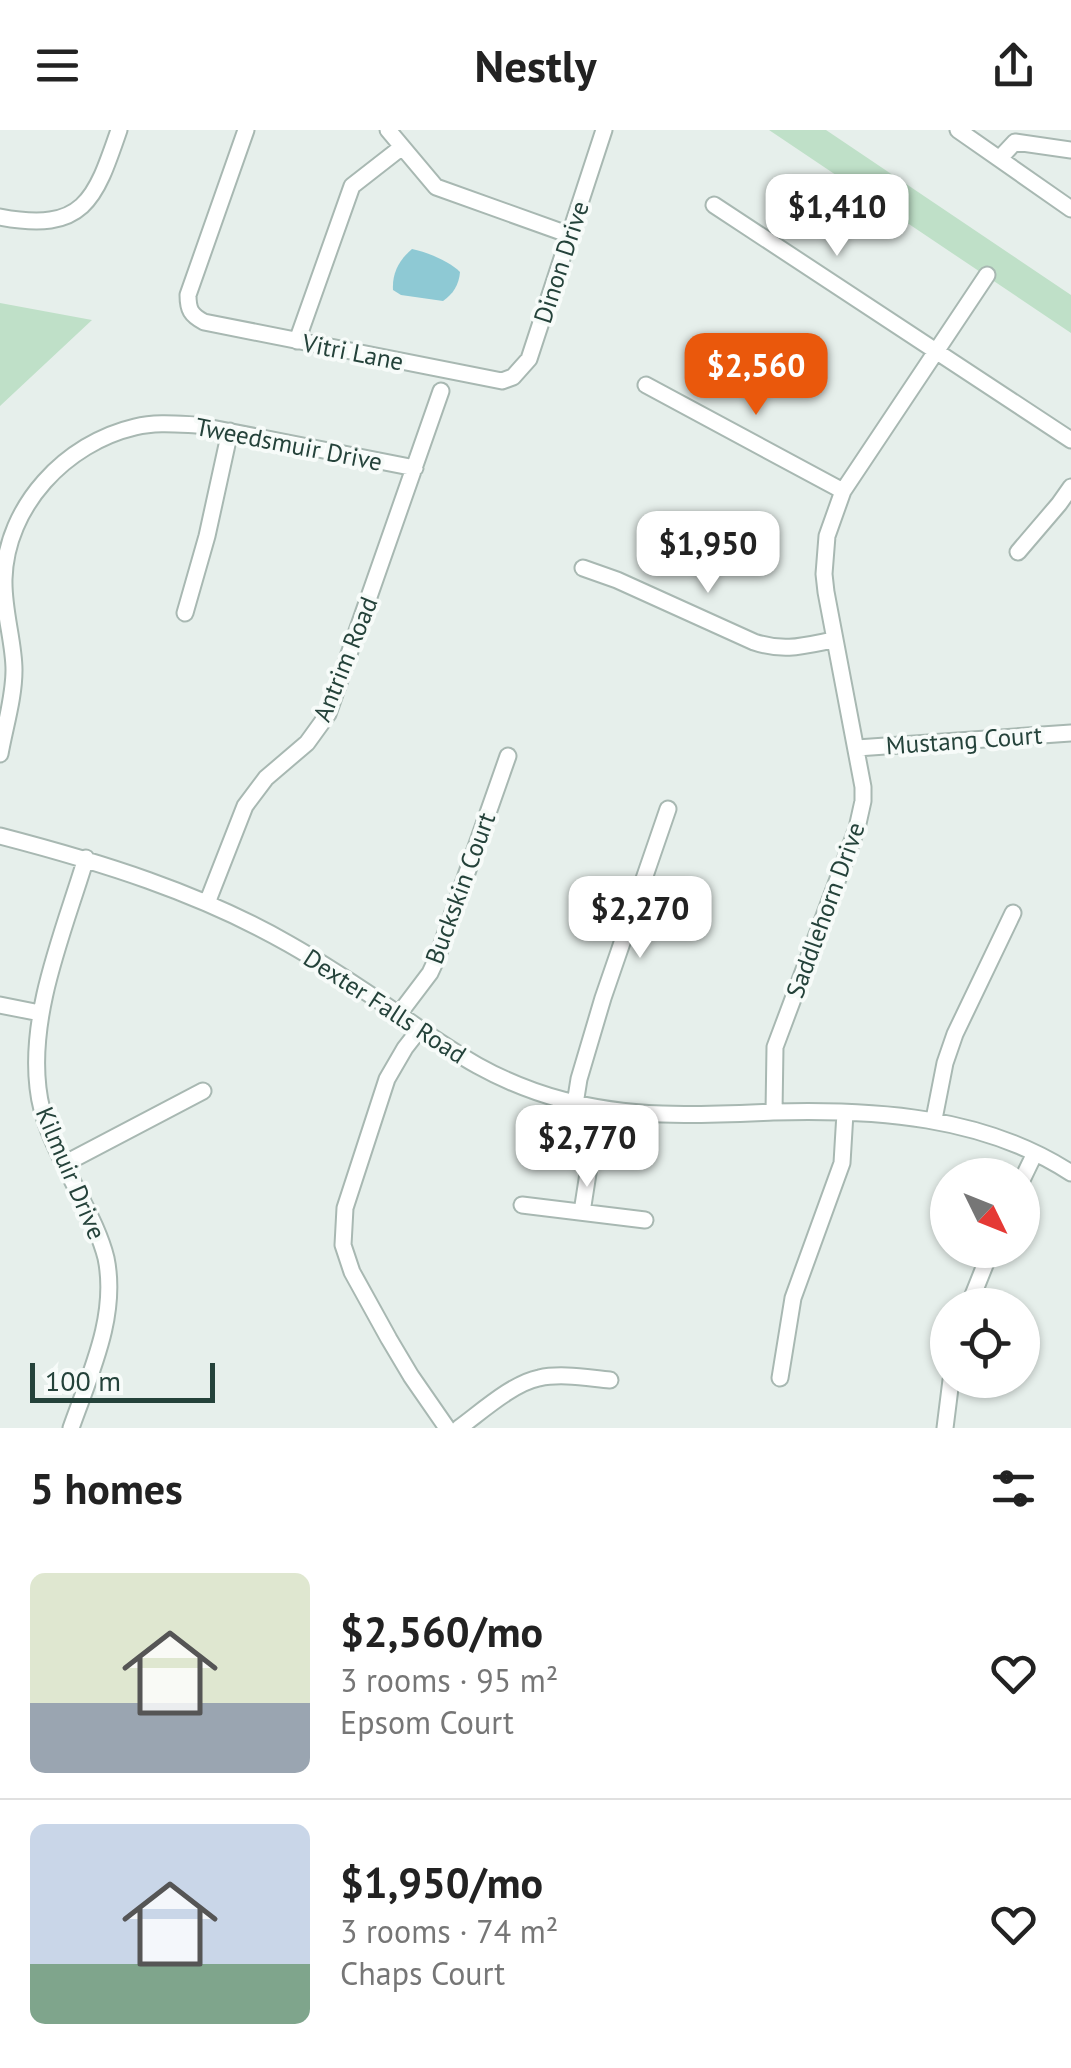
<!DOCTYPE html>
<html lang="en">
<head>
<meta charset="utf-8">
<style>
	:root { --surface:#fff; --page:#f2f2f2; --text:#222; --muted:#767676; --line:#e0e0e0; --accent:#ea580c }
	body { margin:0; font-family:"PT Sans",sans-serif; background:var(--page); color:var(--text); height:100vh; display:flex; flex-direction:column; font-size:38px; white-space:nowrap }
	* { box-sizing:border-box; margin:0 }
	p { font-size:32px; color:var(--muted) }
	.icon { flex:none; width:55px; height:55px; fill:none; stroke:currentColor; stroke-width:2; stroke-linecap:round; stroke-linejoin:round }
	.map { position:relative; height:1298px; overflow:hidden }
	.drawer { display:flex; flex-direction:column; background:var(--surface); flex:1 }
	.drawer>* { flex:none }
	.needle { width:65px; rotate:133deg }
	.tools { position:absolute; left:930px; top:1028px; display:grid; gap:20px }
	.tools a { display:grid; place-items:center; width:110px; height:110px; border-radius:50%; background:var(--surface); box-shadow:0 2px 8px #0004; font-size:50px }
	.scale { position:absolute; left:30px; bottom:25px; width:185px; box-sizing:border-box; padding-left:10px; border:5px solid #24423a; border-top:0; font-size:28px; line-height:35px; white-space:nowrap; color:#24423a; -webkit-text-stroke:8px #f7fbf9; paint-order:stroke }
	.price { position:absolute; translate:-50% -85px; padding:0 22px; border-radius:20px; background:#fff; color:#222; font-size:32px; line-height:65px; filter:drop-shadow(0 2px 5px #0008) }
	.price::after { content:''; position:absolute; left:50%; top:60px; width:30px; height:22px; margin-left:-15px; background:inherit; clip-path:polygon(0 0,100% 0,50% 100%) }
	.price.current { background:var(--accent); color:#fff }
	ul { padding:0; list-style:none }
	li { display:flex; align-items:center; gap:30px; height:250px; padding:0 30px }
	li+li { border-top:2px solid var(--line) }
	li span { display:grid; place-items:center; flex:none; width:280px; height:200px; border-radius:15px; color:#555 }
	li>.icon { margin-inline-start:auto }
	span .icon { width:120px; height:120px; fill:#fffc; stroke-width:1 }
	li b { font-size:42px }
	h2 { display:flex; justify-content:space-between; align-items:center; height:120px; padding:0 30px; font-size:42px }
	header { display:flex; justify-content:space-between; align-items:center; height:130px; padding:0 30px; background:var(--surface); font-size:45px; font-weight:700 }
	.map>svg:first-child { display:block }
	.green { fill:#bfe0c8 }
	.water { fill:#8ec9d4 }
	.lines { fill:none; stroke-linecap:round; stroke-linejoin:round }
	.minor-casing { stroke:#a8b8b2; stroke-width:19 }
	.minor { stroke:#fff; stroke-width:15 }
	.labels { text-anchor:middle; stroke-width:8; stroke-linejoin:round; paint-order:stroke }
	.street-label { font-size:25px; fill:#24423a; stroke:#f7fbf9 }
</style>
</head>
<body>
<header><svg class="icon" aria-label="menu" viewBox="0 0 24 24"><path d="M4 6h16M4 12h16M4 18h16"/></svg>Nestly<svg class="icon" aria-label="share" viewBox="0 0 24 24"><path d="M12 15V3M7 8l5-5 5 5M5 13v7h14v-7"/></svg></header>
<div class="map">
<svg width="1071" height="1298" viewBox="0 0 1071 1298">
	<rect width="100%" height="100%" fill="#e6efeb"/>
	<!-- green -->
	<path class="green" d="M769 0H826L1071 165V203Z
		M0 173 92 190 0 276Z"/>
	<!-- water -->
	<path class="water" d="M412 119C427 122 449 131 460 142 459 155 453 164 443 171L401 165 393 160C392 143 399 130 412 119Z"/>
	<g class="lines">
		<defs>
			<path id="minor" d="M246 0 188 165C188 180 191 185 204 192L502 251 513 247 529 229 604 0
				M388 0 436 57 570 105
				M958 0 1071 79
				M1000 28 1015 12 1071 20
				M714 75 1071 310
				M0 87C84 103 95 70 119 0
				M297 211 352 56 402 17
				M646 255 843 361
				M1018 422 1059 374 1071 357
				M583 438 617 450 754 512C784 522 803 516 833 510
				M185 483 207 406 230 301
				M857 618 1071 603
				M0 624C5 596 14 568 14 540 14 512 3 480 4 449 6 376 66 313 135 297 155 292 176 294 196 295L415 338
				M0 706C100 732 198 762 289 814 326 835 362 859 397 883 453 922 495 952 563 970 632 989 701 985 773 982 874 979 984 986 1071 1043
				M207 773 245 676 266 648 307 613 328 584 441 261
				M0 875 40 883
				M399 884 430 843 437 828 508 626
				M419 900 405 918 387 949 345 1078 343 1115 352 1142 389 1209 411 1246 447 1298
				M575 974 579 949 603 868 668 679
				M774 982 775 917 857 698 863 671V657L826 462 824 444 827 406 843 361 987 145
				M934 989 945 933 955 904 1013 783
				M64 1034 203 961
				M1022 1050 1035 1023
				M522 1075 645 1090
				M582 1082 598 979
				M969 1175 991 1120
				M780 1248 793 1168 842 1033 845 983
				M71 1298C90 1244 118 1186 106 1128 100 1104 87 1080 76 1058 60 1026 42 995 38 958 29 882 64 801 86 728
				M459 1298C481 1282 513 1253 539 1248 561 1243 588 1248 610 1250
				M945 1298 951 1250"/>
		</defs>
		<!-- minor casing -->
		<use href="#minor" class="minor-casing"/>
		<!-- minor -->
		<use href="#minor" class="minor"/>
	</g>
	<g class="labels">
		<!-- street labels -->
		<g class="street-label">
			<text transform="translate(561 132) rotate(-72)" y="9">Dinon Drive</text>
			<text transform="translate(353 222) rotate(11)" y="9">Vitri Lane</text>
			<text transform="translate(289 314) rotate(11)" y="9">Tweedsmuir Drive</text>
			<text transform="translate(345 529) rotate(-68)" y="9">Antrim Road</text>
			<text transform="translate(964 610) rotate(-4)" y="9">Mustang Court</text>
			<text transform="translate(460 758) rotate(-70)" y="9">Buckskin Court</text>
			<text transform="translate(825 780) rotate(-70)" y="9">Saddlehorn Drive</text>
			<text transform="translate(385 876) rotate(33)" y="9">Dexter Falls Road</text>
			<text transform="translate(71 1043) rotate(67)" y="9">Kilmuir Drive</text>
		</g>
	</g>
</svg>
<div class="tools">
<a><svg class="needle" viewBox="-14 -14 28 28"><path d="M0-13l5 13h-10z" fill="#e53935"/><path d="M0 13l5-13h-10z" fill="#767676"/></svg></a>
<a><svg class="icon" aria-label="locate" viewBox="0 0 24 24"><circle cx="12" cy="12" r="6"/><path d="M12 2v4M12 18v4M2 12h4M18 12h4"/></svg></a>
</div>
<div class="scale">100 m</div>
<b class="price" style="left:837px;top:129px">$1,410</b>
<b class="price current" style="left:756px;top:288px">$2,560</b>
<b class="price" style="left:708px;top:466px">$1,950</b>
<b class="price" style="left:640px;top:831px">$2,270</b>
<b class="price" style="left:587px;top:1060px">$2,770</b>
</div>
<section class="drawer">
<h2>5 homes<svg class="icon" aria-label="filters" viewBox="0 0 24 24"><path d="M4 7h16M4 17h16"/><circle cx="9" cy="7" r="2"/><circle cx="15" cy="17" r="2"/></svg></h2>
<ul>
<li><span style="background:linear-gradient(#dfe7d0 65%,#9aa5b1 0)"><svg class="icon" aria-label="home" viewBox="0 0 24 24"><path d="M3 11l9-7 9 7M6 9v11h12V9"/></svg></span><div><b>$2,560/mo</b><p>3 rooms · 95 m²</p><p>Epsom Court</p></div><svg class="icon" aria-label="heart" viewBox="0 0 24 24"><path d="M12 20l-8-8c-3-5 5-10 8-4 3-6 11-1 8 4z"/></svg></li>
<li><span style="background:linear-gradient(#c9d6e8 70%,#7fa58c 0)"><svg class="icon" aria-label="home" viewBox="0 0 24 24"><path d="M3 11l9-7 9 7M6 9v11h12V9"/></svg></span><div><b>$1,950/mo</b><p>3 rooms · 74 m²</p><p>Chaps Court</p></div><svg class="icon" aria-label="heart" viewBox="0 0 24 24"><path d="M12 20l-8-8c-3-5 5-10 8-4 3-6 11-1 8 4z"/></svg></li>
</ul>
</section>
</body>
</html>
